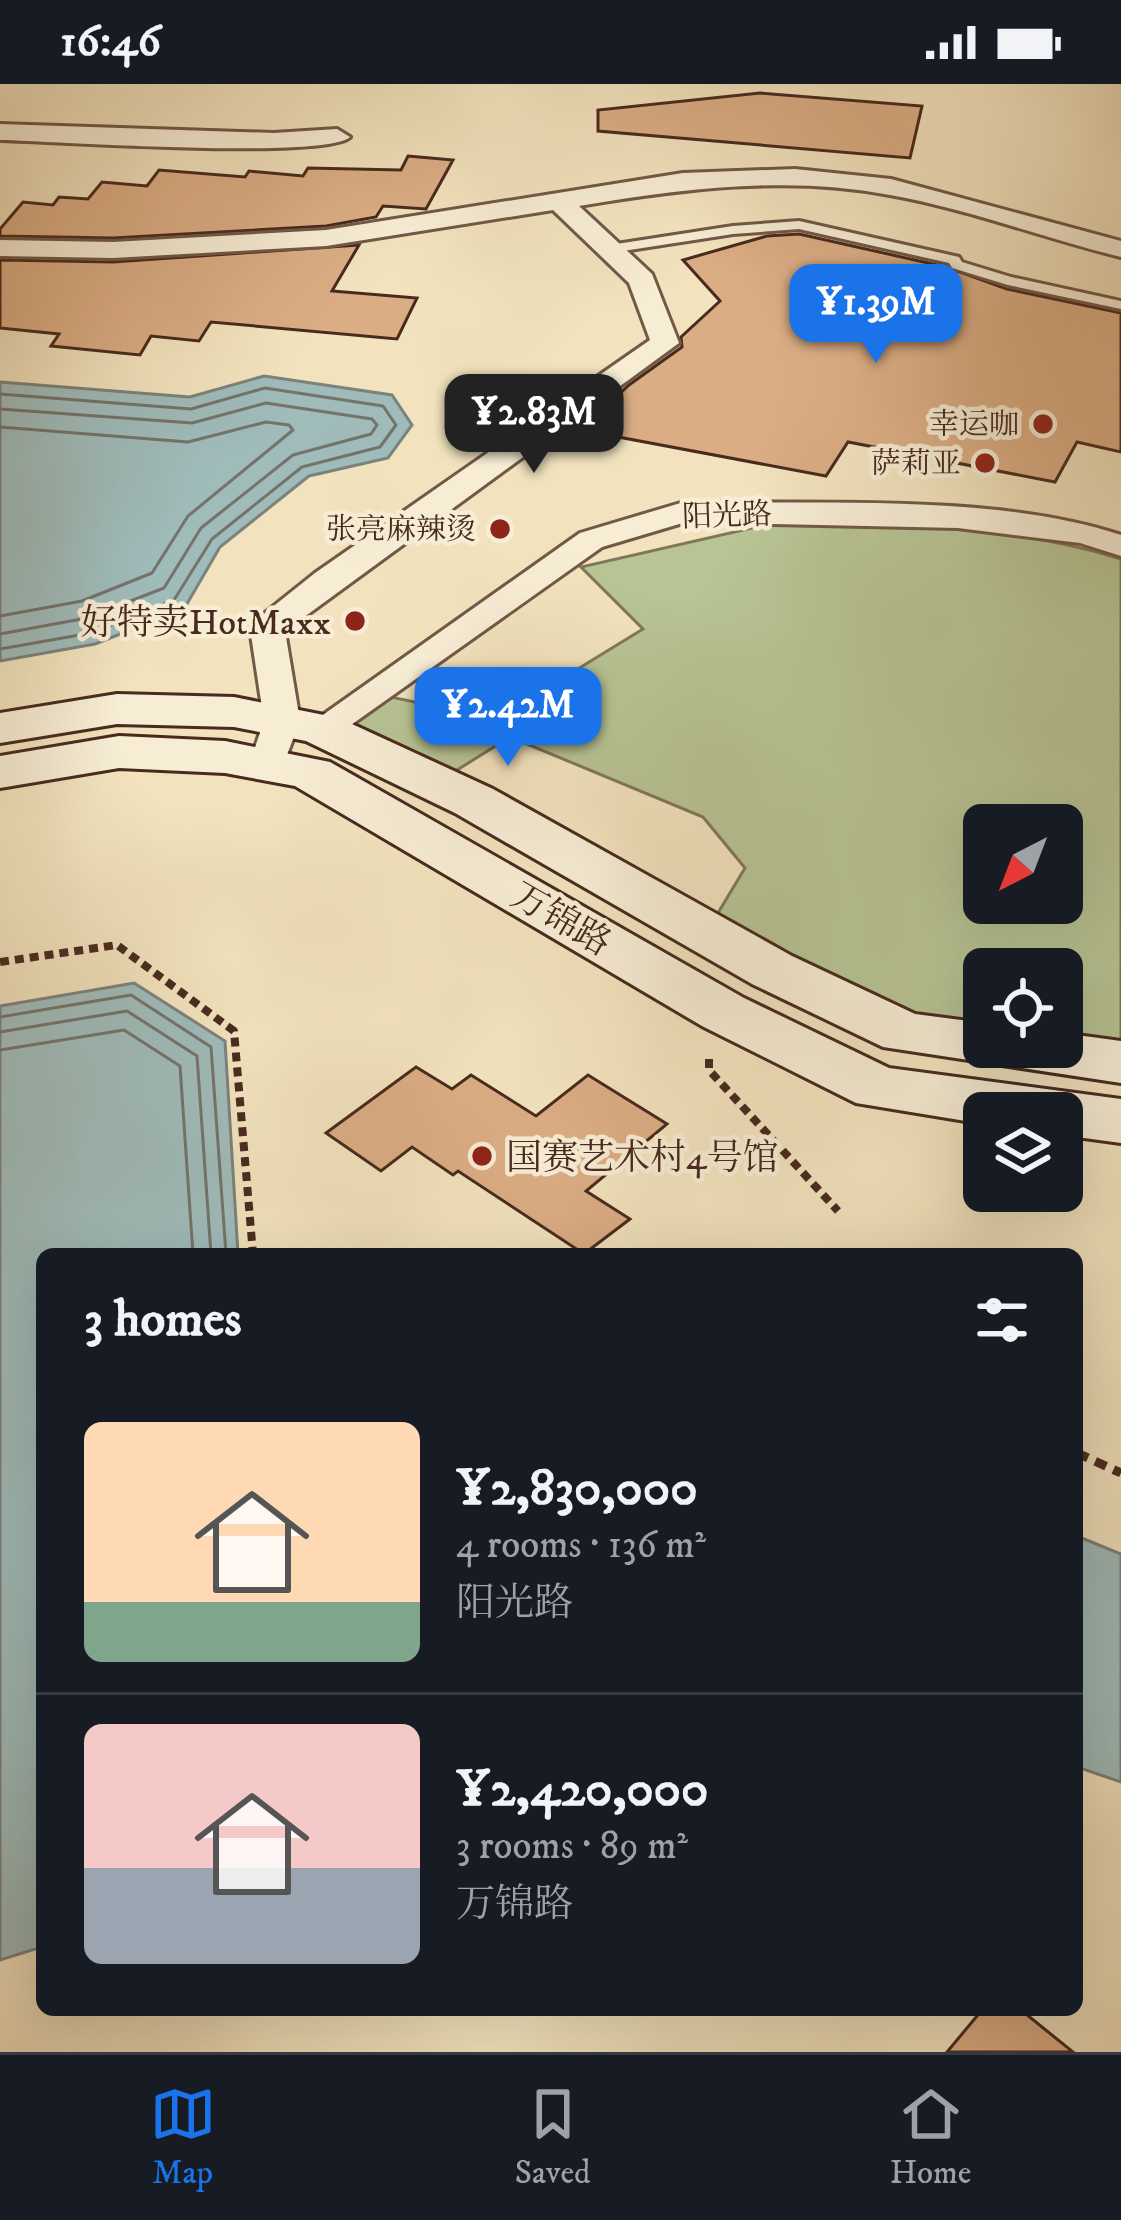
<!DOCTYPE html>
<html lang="en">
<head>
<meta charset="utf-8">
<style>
	:root { --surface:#171b24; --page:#20242c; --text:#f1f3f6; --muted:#9ea1a6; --line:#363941; --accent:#1a73e8 }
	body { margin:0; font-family:"IM FELL DW Pica","Noto Serif SC",serif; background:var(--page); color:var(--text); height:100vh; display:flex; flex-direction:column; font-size:45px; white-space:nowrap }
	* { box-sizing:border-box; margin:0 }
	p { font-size:39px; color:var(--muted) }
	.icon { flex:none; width:66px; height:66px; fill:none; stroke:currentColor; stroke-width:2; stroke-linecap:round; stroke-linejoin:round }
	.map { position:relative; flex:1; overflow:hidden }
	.details { position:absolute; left:36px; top:1164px; width:1047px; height:768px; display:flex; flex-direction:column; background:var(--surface); border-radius:18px; box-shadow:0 12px 48px #0002 }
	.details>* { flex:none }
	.needle { width:78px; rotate:222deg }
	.buttons { position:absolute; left:963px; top:720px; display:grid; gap:24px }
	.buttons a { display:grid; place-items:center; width:120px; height:120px; border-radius:18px; background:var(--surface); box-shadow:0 12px 48px #0002; font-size:60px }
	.price { position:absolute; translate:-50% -102px; padding:0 27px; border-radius:24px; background:var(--accent); color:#fff; font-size:39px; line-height:78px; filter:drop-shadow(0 3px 6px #0008) }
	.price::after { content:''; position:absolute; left:50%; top:72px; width:36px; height:27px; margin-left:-18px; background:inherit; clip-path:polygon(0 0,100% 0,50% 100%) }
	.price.active { background:#222; color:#fff }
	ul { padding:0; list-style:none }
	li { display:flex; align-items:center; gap:36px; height:300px; padding:0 48px }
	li+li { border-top:3px solid var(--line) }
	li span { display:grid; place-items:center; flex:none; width:336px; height:240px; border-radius:18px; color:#555 }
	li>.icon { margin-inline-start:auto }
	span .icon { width:144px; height:144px; fill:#fffc; stroke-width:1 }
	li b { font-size:51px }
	h2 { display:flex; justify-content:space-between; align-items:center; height:144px; padding:0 48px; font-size:51px }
	.status { display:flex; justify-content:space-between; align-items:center; height:84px; padding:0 60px; background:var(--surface); direction:ltr }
	.status svg { height:33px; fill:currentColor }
	.dock { display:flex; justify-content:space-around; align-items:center; height:168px; border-top:3px solid var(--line); background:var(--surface); font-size:33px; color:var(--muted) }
	.dock a { display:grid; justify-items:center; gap:6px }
	.dock .active { color:var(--accent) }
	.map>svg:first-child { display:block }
	.green { fill:#b8c494; stroke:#807759; stroke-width:3; fill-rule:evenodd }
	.water { fill:#9fbcbb; stroke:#7c827c; stroke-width:3 }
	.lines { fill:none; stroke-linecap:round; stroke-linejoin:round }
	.shore { stroke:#74736c; stroke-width:3 }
	.building { fill:#dbad85; stroke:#482a1e; stroke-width:3 }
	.lane-casing { stroke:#725846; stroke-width:6 }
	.street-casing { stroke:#725846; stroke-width:6 }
	.secondary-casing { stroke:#482a1e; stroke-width:6 }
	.path-far1 { stroke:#482a1e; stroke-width:8; stroke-dasharray:9 6; stroke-linecap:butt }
	.path { stroke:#482a1e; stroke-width:9; stroke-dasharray:12 8; stroke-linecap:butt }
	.lane { fill:#f7edd5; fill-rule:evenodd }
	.street { fill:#f7edd5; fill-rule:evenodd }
	.secondary { fill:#f7edd5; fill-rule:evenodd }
	.poi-dot { fill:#8f2418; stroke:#f7edd5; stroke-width:4.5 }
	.labels { text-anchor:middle; stroke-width:9; stroke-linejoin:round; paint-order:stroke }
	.far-poi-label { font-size:30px; fill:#482a1e; stroke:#f7edd5; text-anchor:end }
	.far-street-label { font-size:30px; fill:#482a1e; stroke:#f7edd5 }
	.poi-label { font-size:36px; fill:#482a1e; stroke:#f7edd5; text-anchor:end }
	.street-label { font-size:36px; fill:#482a1e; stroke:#f7edd5 }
</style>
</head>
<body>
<div class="status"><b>16:46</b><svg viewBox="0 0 49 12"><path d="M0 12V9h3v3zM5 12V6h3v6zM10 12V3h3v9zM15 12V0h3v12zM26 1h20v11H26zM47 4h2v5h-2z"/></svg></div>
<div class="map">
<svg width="1121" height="1968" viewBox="0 0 1121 1968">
	<rect width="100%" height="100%" fill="#f2e3be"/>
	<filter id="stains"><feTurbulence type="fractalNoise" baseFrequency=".00167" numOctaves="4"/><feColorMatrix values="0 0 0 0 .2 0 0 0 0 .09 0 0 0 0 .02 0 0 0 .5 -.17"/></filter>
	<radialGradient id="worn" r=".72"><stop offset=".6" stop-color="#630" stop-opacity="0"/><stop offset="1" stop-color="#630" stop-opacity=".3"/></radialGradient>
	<!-- green -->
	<path class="green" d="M787 436C899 442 1014 441 1121 475V967L1062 959V885H984V949L906 939 712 839 745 784 703 733 510 653 449 691 343 642 391 613 496 635 643 545 581 483ZM984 741H1062V819H984Z"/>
	<!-- water -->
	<path class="water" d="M264 292 392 311 412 341 388 374 309 392 220 463 184 525 95 560 0 577V298L190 313Z
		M134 899 225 957 238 1170H42V1863L0 1876V922Z
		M1077 1452 1121 1470V1698L1077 1683Z"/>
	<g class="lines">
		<!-- shore -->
		<path class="shore" d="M0 310 191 325 265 304 383 322 396 341 380 363 302 383 212 455 174 516 91 549 0 565
			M0 325 192 339 266 319 372 335 377 341 371 350 293 371 201 444 164 504 87 534 0 550
			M0 343 188 358 266 338 289 341 293 346 188 432 152 489 82 517 0 532
			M0 933 131 911 211 963 226 1170
			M0 948 127 927 197 972 211 1170
			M0 966 124 946 180 982 193 1170"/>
	</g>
	<!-- building -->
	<path class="building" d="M760 9 922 22 910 74 598 47V26Z
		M408 72 453 76 426 125 383 122 376 133 326 142 113 154 0 152V145L23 118 53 121 59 113 88 115 102 98 147 102 159 86 245 93 249 87 303 92 308 84 401 86Z
		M799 150 946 183 1007 205 1121 229V368L1077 358 1055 398 848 358 826 392 581 346 629 301 682 263 681 253 720 217 683 176 767 152Z
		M359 161 332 207 417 214 397 255 211 238 199 257 151 252 140 271 51 262 59 250 0 244V176L113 178Z
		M416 983 452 1005 471 991 536 1032 588 991 667 1040 586 1107 630 1135 584 1170 458 1087 453 1091 412 1063 381 1087 326 1049Z
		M982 1926H1021L1073 1968H947Z"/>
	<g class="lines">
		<defs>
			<path id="lane" d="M799 137 959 173 962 178 1011 193 1121 217V225L1008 201 952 184 949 179 799 145 733 150 610 169 603 165 610 161 733 142Z"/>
			<path id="street" d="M0 40 274 49 337 45 350 53C325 76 51 57 0 56Z
				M795 85 891 95 1121 157V173C1044 154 968 125 890 111 787 91 682 105 579 122L652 190 679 259 285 547 300 637 280 689H254L249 681 264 637 250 544 255 537 315 489 650 256 629 199 553 126 326 162 113 174 0 172V156L113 158 326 146 683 89Z
				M684 418C819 421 994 409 1121 451V472L1080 459 958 444 686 438 602 463 334 653H308L303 645 580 449Z"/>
			<path id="secondary" d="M117 610 234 613 339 634 493 705 792 872 915 930 984 939V963H1062V949L1121 957V999L883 963 752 900 455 729 306 657 234 643 117 640 0 659V629Z
				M119 652 225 657 330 678 744 914 889 984 1121 1015V1059L1062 1051V1029H984V1040L856 1019 702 942 295 702 225 689 119 684 0 704V672Z"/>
		</defs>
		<!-- lane casing -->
		<use href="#lane" class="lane-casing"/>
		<!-- street casing -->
		<use href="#street" class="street-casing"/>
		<!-- secondary casing -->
		<use href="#secondary" class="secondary-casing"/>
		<!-- path-far1 -->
		<path class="path-far1" d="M0 878 117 861 234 947 253 1170
			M709 975V986L838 1127"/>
		<!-- path -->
		<path class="path" d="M1077 1369 1121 1389"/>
		<!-- lane -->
		<use href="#lane" class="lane"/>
		<!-- street -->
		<use href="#street" class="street"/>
		<!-- secondary -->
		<use href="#secondary" class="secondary"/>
	</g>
	<!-- markers -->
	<g class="poi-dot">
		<circle cx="1043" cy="340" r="12"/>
		<circle cx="985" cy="379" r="12"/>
		<circle cx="500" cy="445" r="12"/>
		<circle cx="355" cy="537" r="12"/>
		<circle cx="482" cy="1072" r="12"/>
	</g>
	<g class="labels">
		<!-- far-poi labels -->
		<g class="far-poi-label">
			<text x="1019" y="350">幸运咖</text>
			<text x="961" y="389">萨莉亚</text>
			<text x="476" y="455">张亮麻辣烫</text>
		</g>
		<!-- far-street labels -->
		<g class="far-street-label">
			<text transform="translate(727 431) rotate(-2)" y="10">阳光路</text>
		</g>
		<!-- poi labels -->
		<g class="poi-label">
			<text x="331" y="550">好特卖HotMaxx</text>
			<text x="506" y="1085" text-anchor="start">国赛艺术村4号馆</text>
		</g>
		<!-- street labels -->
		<g class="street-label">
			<text transform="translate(562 834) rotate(30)" y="13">万锦路</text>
		</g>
	</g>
	<rect width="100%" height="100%" filter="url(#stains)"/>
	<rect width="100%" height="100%" fill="url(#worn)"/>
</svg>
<div class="buttons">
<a><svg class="needle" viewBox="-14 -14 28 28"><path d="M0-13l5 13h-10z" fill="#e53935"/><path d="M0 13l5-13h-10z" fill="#9ea1a6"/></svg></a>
<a><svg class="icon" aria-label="locate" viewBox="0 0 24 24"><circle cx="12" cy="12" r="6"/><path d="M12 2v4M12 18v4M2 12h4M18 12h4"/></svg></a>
<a><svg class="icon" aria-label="layers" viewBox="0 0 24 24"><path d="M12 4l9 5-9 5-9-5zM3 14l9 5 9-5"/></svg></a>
</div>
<b class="price" style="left:876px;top:282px">¥1.39M</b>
<b class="price active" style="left:534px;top:392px">¥2.83M</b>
<b class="price" style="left:508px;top:685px">¥2.42M</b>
<section class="details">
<h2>3 homes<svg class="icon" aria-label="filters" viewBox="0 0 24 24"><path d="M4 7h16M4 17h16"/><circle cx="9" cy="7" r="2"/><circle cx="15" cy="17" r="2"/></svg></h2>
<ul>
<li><span style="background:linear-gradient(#ffd9b3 75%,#7fa58c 0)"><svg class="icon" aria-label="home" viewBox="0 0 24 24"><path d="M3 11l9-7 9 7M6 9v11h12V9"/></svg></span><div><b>¥2,830,000</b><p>4 rooms · 136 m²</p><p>阳光路</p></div></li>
<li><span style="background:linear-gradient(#f6c9c9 60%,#9aa5b1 0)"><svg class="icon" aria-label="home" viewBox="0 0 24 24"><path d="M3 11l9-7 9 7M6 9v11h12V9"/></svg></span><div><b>¥2,420,000</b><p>3 rooms · 89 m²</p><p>万锦路</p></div></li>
</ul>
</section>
</div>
<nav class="dock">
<a class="active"><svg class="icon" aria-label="map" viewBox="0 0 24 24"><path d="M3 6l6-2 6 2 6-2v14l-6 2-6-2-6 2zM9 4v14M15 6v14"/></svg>Map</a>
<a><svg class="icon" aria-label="saved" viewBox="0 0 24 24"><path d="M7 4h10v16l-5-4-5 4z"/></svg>Saved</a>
<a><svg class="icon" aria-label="home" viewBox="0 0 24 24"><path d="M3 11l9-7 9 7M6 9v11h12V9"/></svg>Home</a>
</nav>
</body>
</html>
